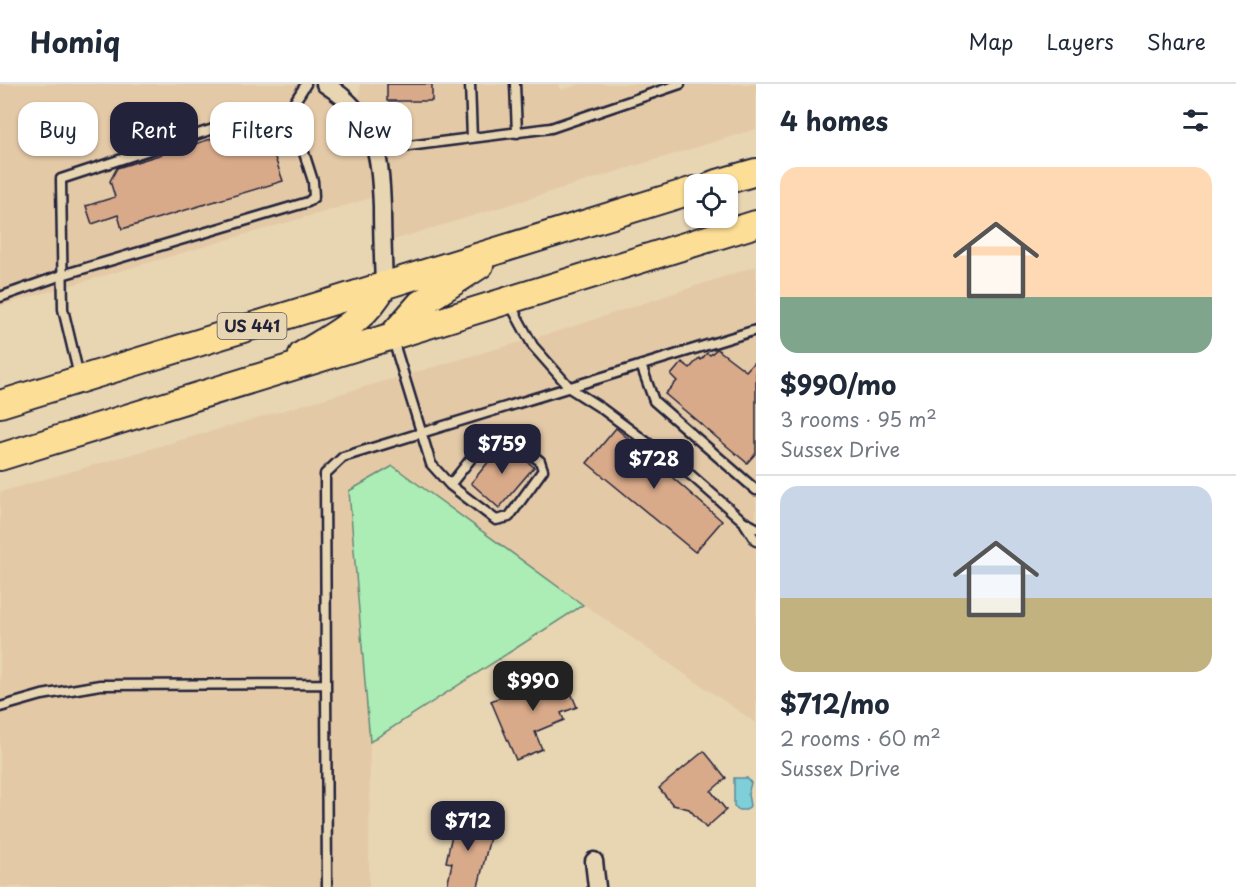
<!DOCTYPE html>
<html lang="en">
<head>
<meta charset="utf-8">
<style>
	:root { --surface:#fff; --page:#f2f2f3; --text:#1f2937; --muted:#747a83; --line:#e0e1e3; --accent:#22223b }
	body { margin:0; font-family:"Playpen Sans",sans-serif; background:var(--page); color:var(--text); height:100vh; display:flex; flex-direction:column; font-size:22px; white-space:nowrap }
	* { box-sizing:border-box; margin:0 }
	p { font-size:20px; color:var(--muted) }
	.icon { flex:none; width:33px; height:33px; fill:none; stroke:currentColor; stroke-width:2; stroke-linecap:round; stroke-linejoin:round }
	.map { position:relative; flex:1; overflow:hidden }
	.side { display:flex; flex-direction:column; background:var(--surface); width:480px }
	.side>* { flex:none }
	.hud { position:absolute; left:18px; top:18px; width:570px; height:54px; display:flex; gap:12px }
	.fabs { position:absolute; left:684px; top:90px; display:grid; gap:12px }
	.fabs a { display:grid; place-items:center; width:54px; height:54px; border-radius:12px; background:var(--surface); box-shadow:0 2px 4px #0004; font-size:30px }
	.price { position:absolute; translate:-50% -51px; padding:0 14px; border-radius:12px; background:var(--accent); color:#fff; font-size:20px; line-height:39px; filter:drop-shadow(0 2px 3px #0008) }
	.price::after { content:''; position:absolute; left:50%; top:36px; width:18px; height:14px; margin-left:-9px; background:inherit; clip-path:polygon(0 0,100% 0,50% 100%) }
	.price.selected { background:#222; color:#fff }
	ul { padding:0; list-style:none }
	li { display:grid; align-content:center; gap:12px; height:318px; padding:0 24px }
	li+li { border-top:2px solid var(--line) }
	li span { display:grid; place-items:center; height:186px; border-radius:18px; color:#555 }
	li>.icon { margin-inline-start:auto }
	span .icon { width:108px; height:108px; fill:#fffc; stroke-width:1 }
	li b { font-size:26px }
	h2 { display:flex; justify-content:space-between; align-items:center; height:72px; padding:0 24px; font-size:26px }
	.pill { padding:0 21px; border-radius:18px; background:var(--surface); box-shadow:0 2px 4px #0004; font-size:21px; line-height:54px }
	.pill.selected { background:var(--accent); color:#fff }
	header { display:flex; align-items:center; gap:36px; box-sizing:border-box; height:84px; padding:0 30px; background:var(--surface); border-bottom:2px solid var(--line) }
	header strong { font-size:28px }
	nav { display:flex; gap:33px; margin-inline-start:auto; font-size:21px }
	main { display:flex; flex:1; min-height:0 }
	.map>svg:first-child { display:block }
	.built { fill:#e4c9a7 }
	.green { fill:#acedb5; stroke:#678878; stroke-width:1.5 }
	.water { fill:#7ecfd7; stroke:#598a99; stroke-width:1.5 }
	.building { fill:#d9aa8a; stroke:#22223b; stroke-width:1.5 }
	.lines { fill:none; stroke-linecap:round; stroke-linejoin:round }
	.service-casing { stroke:#22223b; stroke-width:13 }
	.minor-casing { stroke:#22223b; stroke-width:21 }
	.primary-casing { stroke:#22223b; stroke-width:30 }
	.service { stroke:#e8d6b3; stroke-width:8 }
	.minor { stroke:#e8d6b3; stroke-width:16 }
	.primary { stroke:#fcde96; stroke-width:26 }
	.labels { text-anchor:middle; stroke-width:6; stroke-linejoin:round; paint-order:stroke }
	.shield { fill:#e8d6b3; stroke:#5d585f; stroke-width:1.5 }
	.shield-label { font-size:16px; font-weight:bold; fill:#22223b }
</style>
</head>
<body>
<header>
<strong>Homiq</strong>
<nav><a>Map</a><a>Layers</a><a>Share</a></nav>
</header>
<main>
<div class="map">
<svg width="756" height="803" viewBox="0 0 756 803">
	<rect width="100%" height="100%" fill="#e8d6b3"/>
	<filter id="ink" filterUnits="userSpaceOnUse"><feTurbulence type="fractalNoise" baseFrequency=".0167" numOctaves="2"/><feDisplacementMap in="SourceGraphic" scale="12" xChannelSelector="R" yChannelSelector="G"/><feConvolveMatrix kernelMatrix="1 2 1 2 8 2 1 2 1" color-interpolation-filters="sRGB"/></filter>
	<g filter="url(#ink)">
		<!-- built -->
		<path class="built" d="M0 0H317L343 17 357 36 360 0H559L560 6 581 0H756V45L381 160 375 113 0 222Z
			M756 182V639L584 521 349 407 370 658 369 803H0V408L565 245Z"/>
		<!-- green -->
		<path class="green" d="M393 382 583 521 370 658 349 407Z"/>
		<!-- water -->
		<path class="water" d="M734 694H747L751 699 748 710 750 722 746 726H739L734 722Z"/>
		<!-- building -->
		<path class="building" d="M387 0H432V17H387Z
			M263 39 283 97 122 145 118 131 92 140 86 122 115 113 110 97 117 84Z
			M717 265 746 287 756 276V369L747 379 665 310 677 297 671 291 682 278 690 284 699 274 701 276 707 269 710 271Z
			M616 344 722 437 695 468 587 379Z
			M504 359 534 383 499 424 471 399Z
			M562 588 577 623 561 629 564 636 535 648 542 665 516 676 491 617Z
			M704 667 726 694 711 707 726 726 706 744 689 725 673 721 659 704Z
			M456 733 493 741 478 803H447L452 779 446 778Z"/>
		<g class="lines">
			<defs>
				<path id="service" d="M470 0 472 54
					M515 0 517 49
					M377 66 551 44 680 0
					M0 213 62 191 308 118 314 113 313 97 290 25
					M510 220 533 262 571 305 601 324 692 392 743 437 756 444
					M393 256 431 380 450 401 496 436 509 433 543 386 540 377 503 349 490 351 450 401
					M641 281 654 317 756 406
					M79 292 63 225 61 95 256 31 290 25 306 0
					M745 440 756 457
					M0 623 42 611 100 601 326 600
					M327 803 325 390 343 373 756 246"/>
				<path id="minor" d="M325 0C375 32 380 67 382 123 382 149 383 175 384 201
					M594 777 597 803"/>
				<path id="primary" d="M714 100 756 88
					M392 252 420 220 480 181
					M302 271C335 250 365 237 384 201
					M0 320 694 106
					M0 373 756 140"/>
			</defs>
			<!-- service casing -->
			<use href="#service" class="service-casing"/>
			<!-- minor casing -->
			<use href="#minor" class="minor-casing"/>
			<!-- primary casing -->
			<use href="#primary" class="primary-casing"/>
			<!-- service -->
			<use href="#service" class="service"/>
			<!-- minor -->
			<use href="#minor" class="minor"/>
			<!-- primary -->
			<use href="#primary" class="primary"/>
		</g>
	</g>
	<g class="labels">
		<!-- shield labels -->
		<rect class="shield" x="217.5" y="229" width="69" height="26" rx="4.5"/>
		<g class="shield-label">
			<text x="252" y="248">US 441</text>
		</g>
	</g>
</svg>
<div class="fabs">
<a><svg class="icon" aria-label="locate" viewBox="0 0 24 24"><circle cx="12" cy="12" r="6"/><path d="M12 2v4M12 18v4M2 12h4M18 12h4"/></svg></a>
</div>
<b class="price" style="left:502px;top:391px">$759</b>
<b class="price" style="left:654px;top:406px">$728</b>
<b class="price selected" style="left:533px;top:628px">$990</b>
<b class="price" style="left:468px;top:768px">$712</b>
<div class="hud">
<a class="pill">Buy</a>
<a class="pill selected">Rent</a>
<a class="pill">Filters</a>
<a class="pill">New</a>
</div>
</div>
<section class="side">
<h2>4 homes<svg class="icon" aria-label="filters" viewBox="0 0 24 24"><path d="M4 7h16M4 17h16"/><circle cx="9" cy="7" r="2"/><circle cx="15" cy="17" r="2"/></svg></h2>
<ul>
<li><span style="background:linear-gradient(#ffd9b3 70%,#7fa58c 0)"><svg class="icon" aria-label="home" viewBox="0 0 24 24"><path d="M3 11l9-7 9 7M6 9v11h12V9"/></svg></span><div><b>$990/mo</b><p>3 rooms · 95 m²</p><p>Sussex Drive</p></div></li>
<li><span style="background:linear-gradient(#c9d6e8 60%,#c2b280 0)"><svg class="icon" aria-label="home" viewBox="0 0 24 24"><path d="M3 11l9-7 9 7M6 9v11h12V9"/></svg></span><div><b>$712/mo</b><p>2 rooms · 60 m²</p><p>Sussex Drive</p></div></li>
</ul>
</section>
</main>
</body>
</html>
